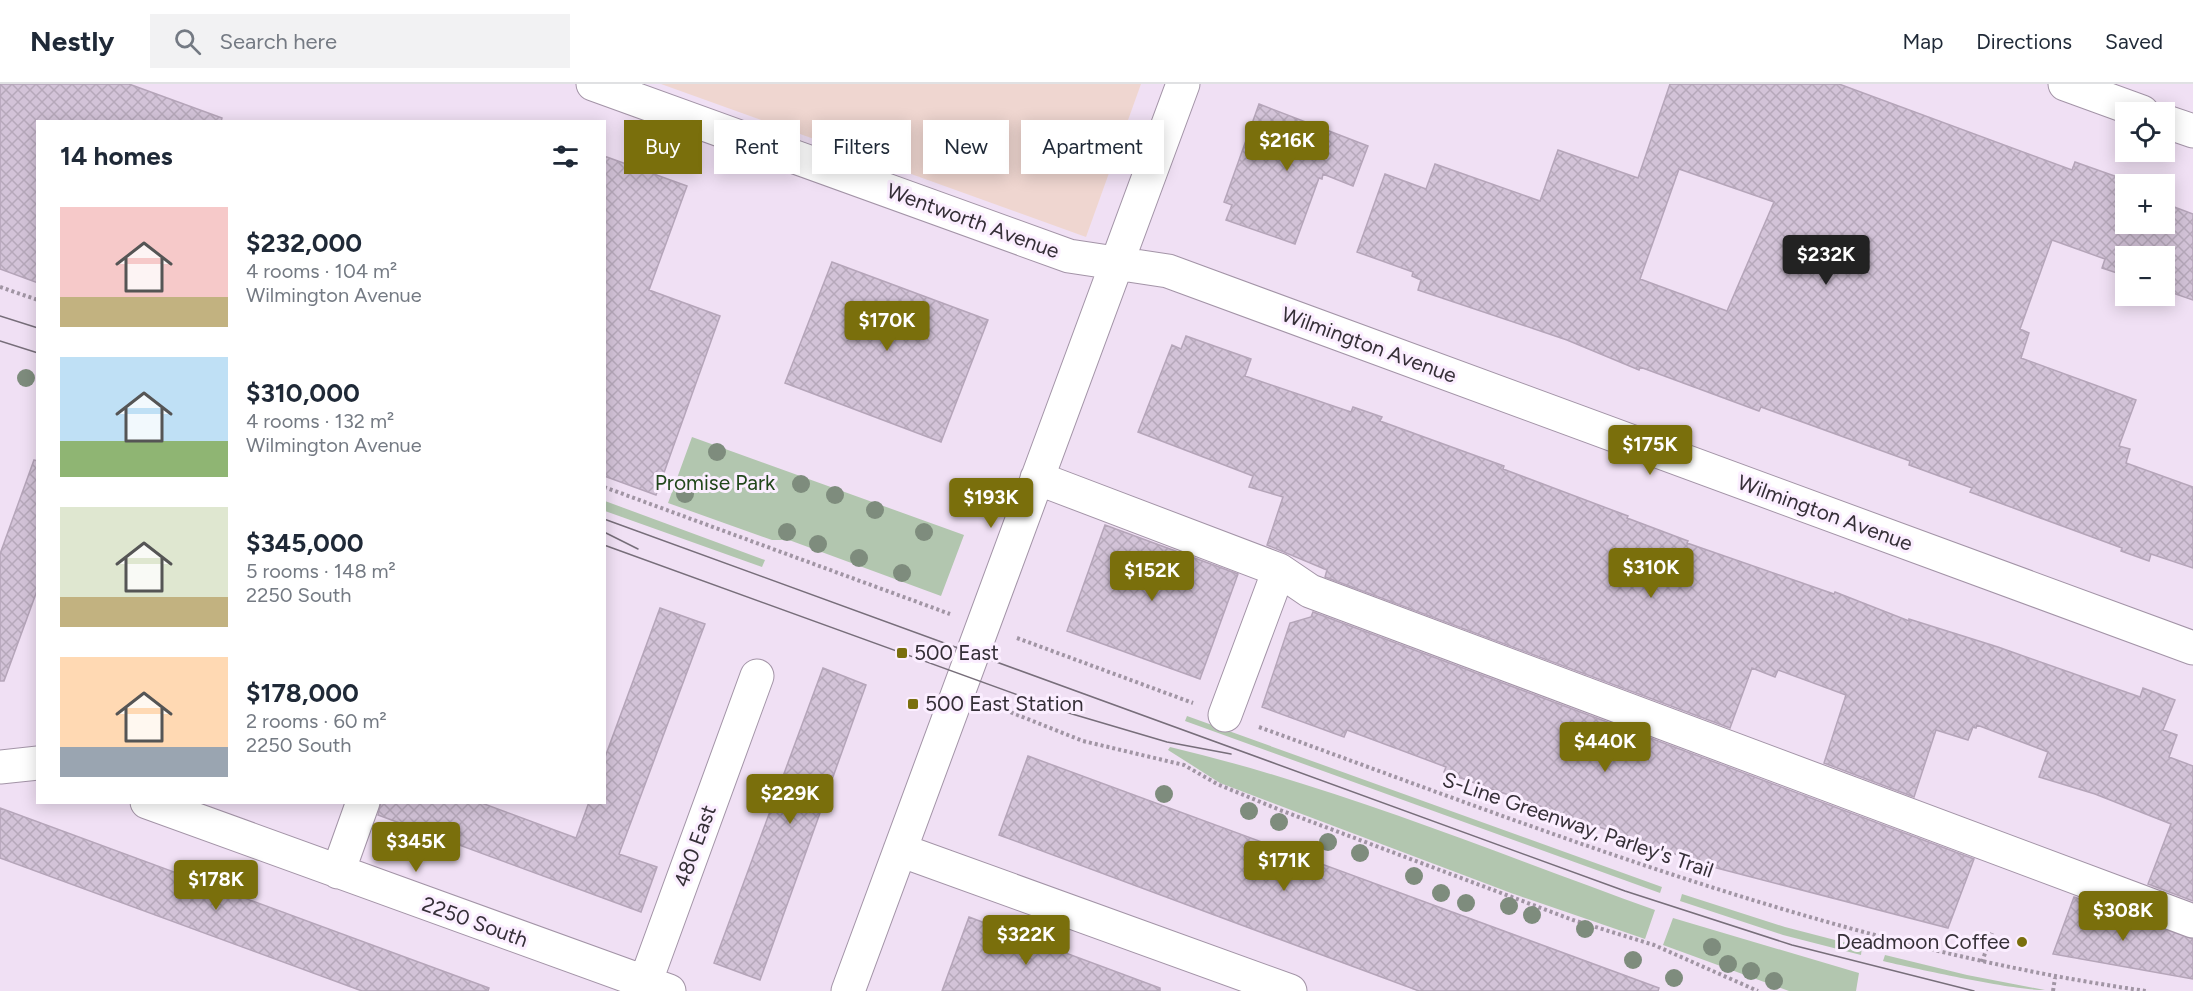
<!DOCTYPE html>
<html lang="en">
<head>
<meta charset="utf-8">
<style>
	:root { --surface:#fff; --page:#f2f2f3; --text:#1f2937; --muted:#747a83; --line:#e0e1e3; --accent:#7a6f0c }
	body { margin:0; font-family:Figtree,sans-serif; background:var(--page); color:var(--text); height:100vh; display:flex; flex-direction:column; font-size:22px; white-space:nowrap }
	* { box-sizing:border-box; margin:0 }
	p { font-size:20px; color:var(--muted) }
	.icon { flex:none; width:33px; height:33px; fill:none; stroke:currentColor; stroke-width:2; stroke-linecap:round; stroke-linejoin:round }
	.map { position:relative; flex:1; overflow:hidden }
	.panel { position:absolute; left:36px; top:36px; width:570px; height:684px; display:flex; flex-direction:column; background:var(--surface); border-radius:0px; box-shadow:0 3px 15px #0003 }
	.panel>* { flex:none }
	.top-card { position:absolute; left:624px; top:36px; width:570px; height:54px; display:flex; gap:12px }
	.fabs { position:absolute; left:2115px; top:18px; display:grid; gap:12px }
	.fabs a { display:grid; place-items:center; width:60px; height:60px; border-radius:0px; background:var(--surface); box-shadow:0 3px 15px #0003; font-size:30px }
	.price { position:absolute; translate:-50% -51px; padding:0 14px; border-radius:6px; background:var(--accent); color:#fff; font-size:20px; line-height:39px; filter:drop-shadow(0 2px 3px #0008) }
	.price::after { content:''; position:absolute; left:50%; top:36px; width:18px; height:14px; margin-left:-9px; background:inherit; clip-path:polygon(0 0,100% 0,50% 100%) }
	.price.active { background:#222; color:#fff }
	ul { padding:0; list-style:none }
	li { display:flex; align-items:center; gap:18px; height:150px; padding:0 24px }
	li span { display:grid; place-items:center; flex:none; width:168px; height:120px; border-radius:0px; color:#555 }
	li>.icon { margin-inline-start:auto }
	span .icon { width:72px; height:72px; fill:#fffc; stroke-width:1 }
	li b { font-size:26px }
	h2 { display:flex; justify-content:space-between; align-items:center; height:72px; padding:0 24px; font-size:26px }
	.tag { padding:0 21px; border-radius:0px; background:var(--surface); box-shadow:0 3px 15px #0003; font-size:21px; line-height:54px }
	.tag.active { background:var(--accent); color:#fff }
	header { display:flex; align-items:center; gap:36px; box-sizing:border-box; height:84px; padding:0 30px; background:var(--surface); border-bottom:2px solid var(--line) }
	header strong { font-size:28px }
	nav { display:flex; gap:33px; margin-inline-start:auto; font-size:21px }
	.search { width:420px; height:54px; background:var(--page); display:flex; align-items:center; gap:15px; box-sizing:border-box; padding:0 21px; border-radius:0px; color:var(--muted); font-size:22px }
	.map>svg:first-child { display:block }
	.education { fill:#efd6d0 }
	.green { fill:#b2c6af }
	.building { fill:url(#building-cross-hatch); stroke:#b5a5b9; stroke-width:1.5; fill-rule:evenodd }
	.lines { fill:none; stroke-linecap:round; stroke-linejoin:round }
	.minor-casing { stroke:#a394a7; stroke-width:35 }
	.path { stroke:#a195a4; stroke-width:4; stroke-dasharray:3 3; stroke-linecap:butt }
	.minor { stroke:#fff; stroke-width:33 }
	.tram { stroke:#776e7a; stroke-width:1.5 }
	.tree { fill:#7e8c7d }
	.poi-dot { fill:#7a6f0c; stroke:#fbeeff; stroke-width:2 }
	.labels { text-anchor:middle; stroke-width:6; stroke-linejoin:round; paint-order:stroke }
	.street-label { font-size:21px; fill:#352f37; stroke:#fbeeff }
	.park-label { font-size:21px; fill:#21471b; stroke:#fbeeff }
	.poi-label { font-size:21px; fill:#352f37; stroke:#fbeeff; text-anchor:start }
</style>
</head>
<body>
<header>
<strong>Nestly</strong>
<div class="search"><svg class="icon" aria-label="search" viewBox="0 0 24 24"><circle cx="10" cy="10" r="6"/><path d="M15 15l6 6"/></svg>Search here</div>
<nav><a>Map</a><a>Directions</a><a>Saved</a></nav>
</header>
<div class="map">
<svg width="2193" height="907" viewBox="0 0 2193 907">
	<defs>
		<pattern id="building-cross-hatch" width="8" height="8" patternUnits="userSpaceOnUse" patternTransform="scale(1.5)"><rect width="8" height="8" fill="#d3c3d8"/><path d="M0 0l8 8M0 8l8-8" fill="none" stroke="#b6a8ba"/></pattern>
	</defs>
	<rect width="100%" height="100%" fill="#f0e0f4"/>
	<!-- education -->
	<path class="education" d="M661 0H1141L1086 153Z"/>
	<!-- green -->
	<path class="green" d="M692 353 964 451 941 512 789 456H772L668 419Z
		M605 417 765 476 762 483 605 427Z
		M1187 632 1662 803 1660 809 1185 637Z
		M1170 663C1335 702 1494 768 1655 826L1645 855 1511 809 1220 699 1168 666Z
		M1682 810 1785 843 1862 863 1861 871 1783 851 1680 817Z
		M1673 834 1859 889 1856 907H1789L1663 861Z
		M1885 871 1967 891 2045 906C2018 907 1916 885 1883 877Z"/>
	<!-- building -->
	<path class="building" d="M0 0H129L222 34 221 38H38V199L0 185Z
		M1670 0H1839L2072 86 2075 78 2126 96V140H2164V119L2193 130V216L2164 206V172H2126V192L2102 184 2105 175 2052 156 2020 245 2029 249 2021 274 2136 316 2119 362 2130 365 2126 379 2193 403V484L2151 470 2149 477 2121 467 2122 464 1970 408 1972 404 1909 381 1910 377 1761 323 1759 327 1640 283 1639 286 1567 256 1418 206 1421 196 1412 192 1413 188 1357 168 1385 90 1426 105 1435 80 1540 117 1558 66 1638 94ZM1679 85 1774 118 1727 227 1640 195Z
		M1259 20 1368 62 1353 102 1323 90 1322 95 1319 94 1295 160 1226 136 1232 121 1224 118Z
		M604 72 687 102 649 206 720 232 656 411 604 392Z
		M832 178 988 236 941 358 785 299Z
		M1186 252 1251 275 1245 292 1351 328 1353 323 1382 333 1380 337 1504 382 1503 385 1628 432 1627 434 1688 457 1687 459 1834 510 1835 508 1909 537V535L1998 563 2140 613 2143 604 2175 616 2163 646 2177 651 2169 673 2193 682V817L2148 800 2171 740 2095 710 2039 693 2048 668 1977 641 1976 644 1973 643 1968 656 1936 646 1914 713 1824 679 1846 611 1778 586 1775 593 1752 584 1730 644 1325 493 1327 486 1267 461 1283 413 1249 403 1253 392 1138 348 1172 261 1181 265Z
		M34 376 38 377V504L4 597H0V470Z
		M1105 441 1238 490 1200 595 1067 547Z
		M660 524 705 540 619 770 657 783 641 828 378 731 381 718H479L576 754 589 718H604V676Z
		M1313 528 1974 775 1948 844 1709 782 1444 688 1446 683 1347 646 1344 653 1262 623 1290 539 1311 533Z
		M823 584 866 601 760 896 714 879Z
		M1028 672 1659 904 1658 907H1419L999 751Z
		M0 724 489 904 488 907H362L0 774Z
		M2074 813 2193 855V895L2053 870Z
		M969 833 1160 904V907H942Z"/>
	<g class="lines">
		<defs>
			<path id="minor" d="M593 0 1069 172 1168 187 2193 564
				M2065 0 2142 28
				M2164 37 2193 47
				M1037 394 1279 486 1225 631
				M1279 486 1310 507 2193 837
				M0 683 38 679
				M147 718 669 907
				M900 766 1290 907
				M338 788 363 718
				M645 899 757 592
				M848 907 1183 0"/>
		</defs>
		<!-- minor casing -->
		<use href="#minor" class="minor-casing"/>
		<!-- path -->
		<path class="path" d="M0 203 38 216
			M604 403 950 530
			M1017 554 1193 619
			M1005 626 1083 657 1184 681 1217 700 1280 726 1573 836 1654 861 1758 907
			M1259 643C1550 749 1838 863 2146 907
			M1982 878 1992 849
			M2053 907 2055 894"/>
		<!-- minor -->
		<use href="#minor" class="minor"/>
		<!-- tram -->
		<path class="tram" d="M0 232 38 244
			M0 257 38 269
			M604 435 1625 807 1792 861 1974 907
			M604 448 638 465
			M604 461 1062 627 1167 658 1231 670"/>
	</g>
	<!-- trees -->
	<g class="tree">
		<circle cx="26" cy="294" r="9"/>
		<circle cx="717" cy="368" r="9"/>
		<circle cx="801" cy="400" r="9"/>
		<circle cx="685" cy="410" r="9"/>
		<circle cx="835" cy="411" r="9"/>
		<circle cx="875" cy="426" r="9"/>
		<circle cx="787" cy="448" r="9"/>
		<circle cx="924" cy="448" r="9"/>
		<circle cx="818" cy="460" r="9"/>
		<circle cx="859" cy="474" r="9"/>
		<circle cx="902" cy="489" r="9"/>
		<circle cx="1164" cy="710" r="9"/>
		<circle cx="1249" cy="727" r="9"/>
		<circle cx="1279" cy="738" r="9"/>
		<circle cx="1328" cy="758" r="9"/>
		<circle cx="1360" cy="769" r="9"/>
		<circle cx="1414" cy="792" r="9"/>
		<circle cx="1441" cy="809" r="9"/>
		<circle cx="1466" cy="819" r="9"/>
		<circle cx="1509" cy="822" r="9"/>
		<circle cx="1532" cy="831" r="9"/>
		<circle cx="1585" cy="845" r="9"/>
		<circle cx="1712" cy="863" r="9"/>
		<circle cx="1633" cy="876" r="9"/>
		<circle cx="1728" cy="880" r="9"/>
		<circle cx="1751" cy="887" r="9"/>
		<circle cx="1674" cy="894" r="9"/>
		<circle cx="1774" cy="897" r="9"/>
	</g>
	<!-- markers -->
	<g class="poi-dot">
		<rect x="896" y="563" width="12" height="12" rx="3"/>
		<rect x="907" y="614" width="12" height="12" rx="3"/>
		<circle cx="2022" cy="858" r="6"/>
	</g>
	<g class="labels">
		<!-- street labels -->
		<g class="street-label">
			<text transform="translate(973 137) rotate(20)" y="7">Wentworth Avenue</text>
			<text transform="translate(1369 261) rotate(20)" y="7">Wilmington Avenue</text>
			<text transform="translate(1825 429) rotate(20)" y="7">Wilmington Avenue</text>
			<text transform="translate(1578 741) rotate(19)" y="7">S-Line Greenway, Parley's Trail</text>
			<text transform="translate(695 762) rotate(-70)" y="7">480 East</text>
			<text transform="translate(475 838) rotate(20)" y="7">2250 South</text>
		</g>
		<!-- park labels -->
		<g class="park-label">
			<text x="715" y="406">Promise Park</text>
		</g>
		<!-- poi labels -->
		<g class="poi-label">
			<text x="914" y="576">500 East</text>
			<text x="925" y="627">500 East Station</text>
			<text x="2010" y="865" text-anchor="end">Deadmoon Coffee</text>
		</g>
	</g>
</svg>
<div class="fabs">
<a><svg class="icon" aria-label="locate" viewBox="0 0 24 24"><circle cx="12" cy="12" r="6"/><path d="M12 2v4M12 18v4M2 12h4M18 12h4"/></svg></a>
<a>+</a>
<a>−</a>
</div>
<b class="price" style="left:1287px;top:88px">$216K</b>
<b class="price active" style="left:1826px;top:202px">$232K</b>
<b class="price" style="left:887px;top:268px">$170K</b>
<b class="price" style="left:1650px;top:392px">$175K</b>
<b class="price" style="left:991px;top:445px">$193K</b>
<b class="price" style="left:1651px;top:515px">$310K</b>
<b class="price" style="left:1152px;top:518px">$152K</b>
<b class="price" style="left:1605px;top:689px">$440K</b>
<b class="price" style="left:790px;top:741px">$229K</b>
<b class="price" style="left:416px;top:789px">$345K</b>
<b class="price" style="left:1284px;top:808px">$171K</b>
<b class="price" style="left:216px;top:827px">$178K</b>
<b class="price" style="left:2123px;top:858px">$308K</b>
<b class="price" style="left:1026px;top:882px">$322K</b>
<div class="top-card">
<a class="tag active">Buy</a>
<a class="tag">Rent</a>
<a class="tag">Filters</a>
<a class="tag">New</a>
<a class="tag">Apartment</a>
</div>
<section class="panel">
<h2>14 homes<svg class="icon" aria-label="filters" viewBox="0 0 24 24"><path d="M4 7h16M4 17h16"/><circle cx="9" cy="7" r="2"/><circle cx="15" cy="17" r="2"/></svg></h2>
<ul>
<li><span style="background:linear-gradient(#f6c9c9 75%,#c2b280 0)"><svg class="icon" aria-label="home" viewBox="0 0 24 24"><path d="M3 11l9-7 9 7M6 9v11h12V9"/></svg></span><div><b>$232,000</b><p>4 rooms · 104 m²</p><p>Wilmington Avenue</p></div></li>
<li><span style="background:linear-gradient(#bfe0f5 70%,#8fb573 0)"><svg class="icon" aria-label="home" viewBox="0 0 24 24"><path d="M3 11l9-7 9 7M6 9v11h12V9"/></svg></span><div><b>$310,000</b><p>4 rooms · 132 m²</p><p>Wilmington Avenue</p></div></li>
<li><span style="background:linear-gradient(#dfe7d0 75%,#c2b280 0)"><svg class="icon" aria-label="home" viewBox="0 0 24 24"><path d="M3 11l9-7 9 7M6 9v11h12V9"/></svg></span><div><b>$345,000</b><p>5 rooms · 148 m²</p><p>2250 South</p></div></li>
<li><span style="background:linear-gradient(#ffd9b3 75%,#9aa5b1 0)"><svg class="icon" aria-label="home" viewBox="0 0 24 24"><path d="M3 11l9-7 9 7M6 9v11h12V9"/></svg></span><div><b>$178,000</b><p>2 rooms · 60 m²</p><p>2250 South</p></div></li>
</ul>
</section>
</div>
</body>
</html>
